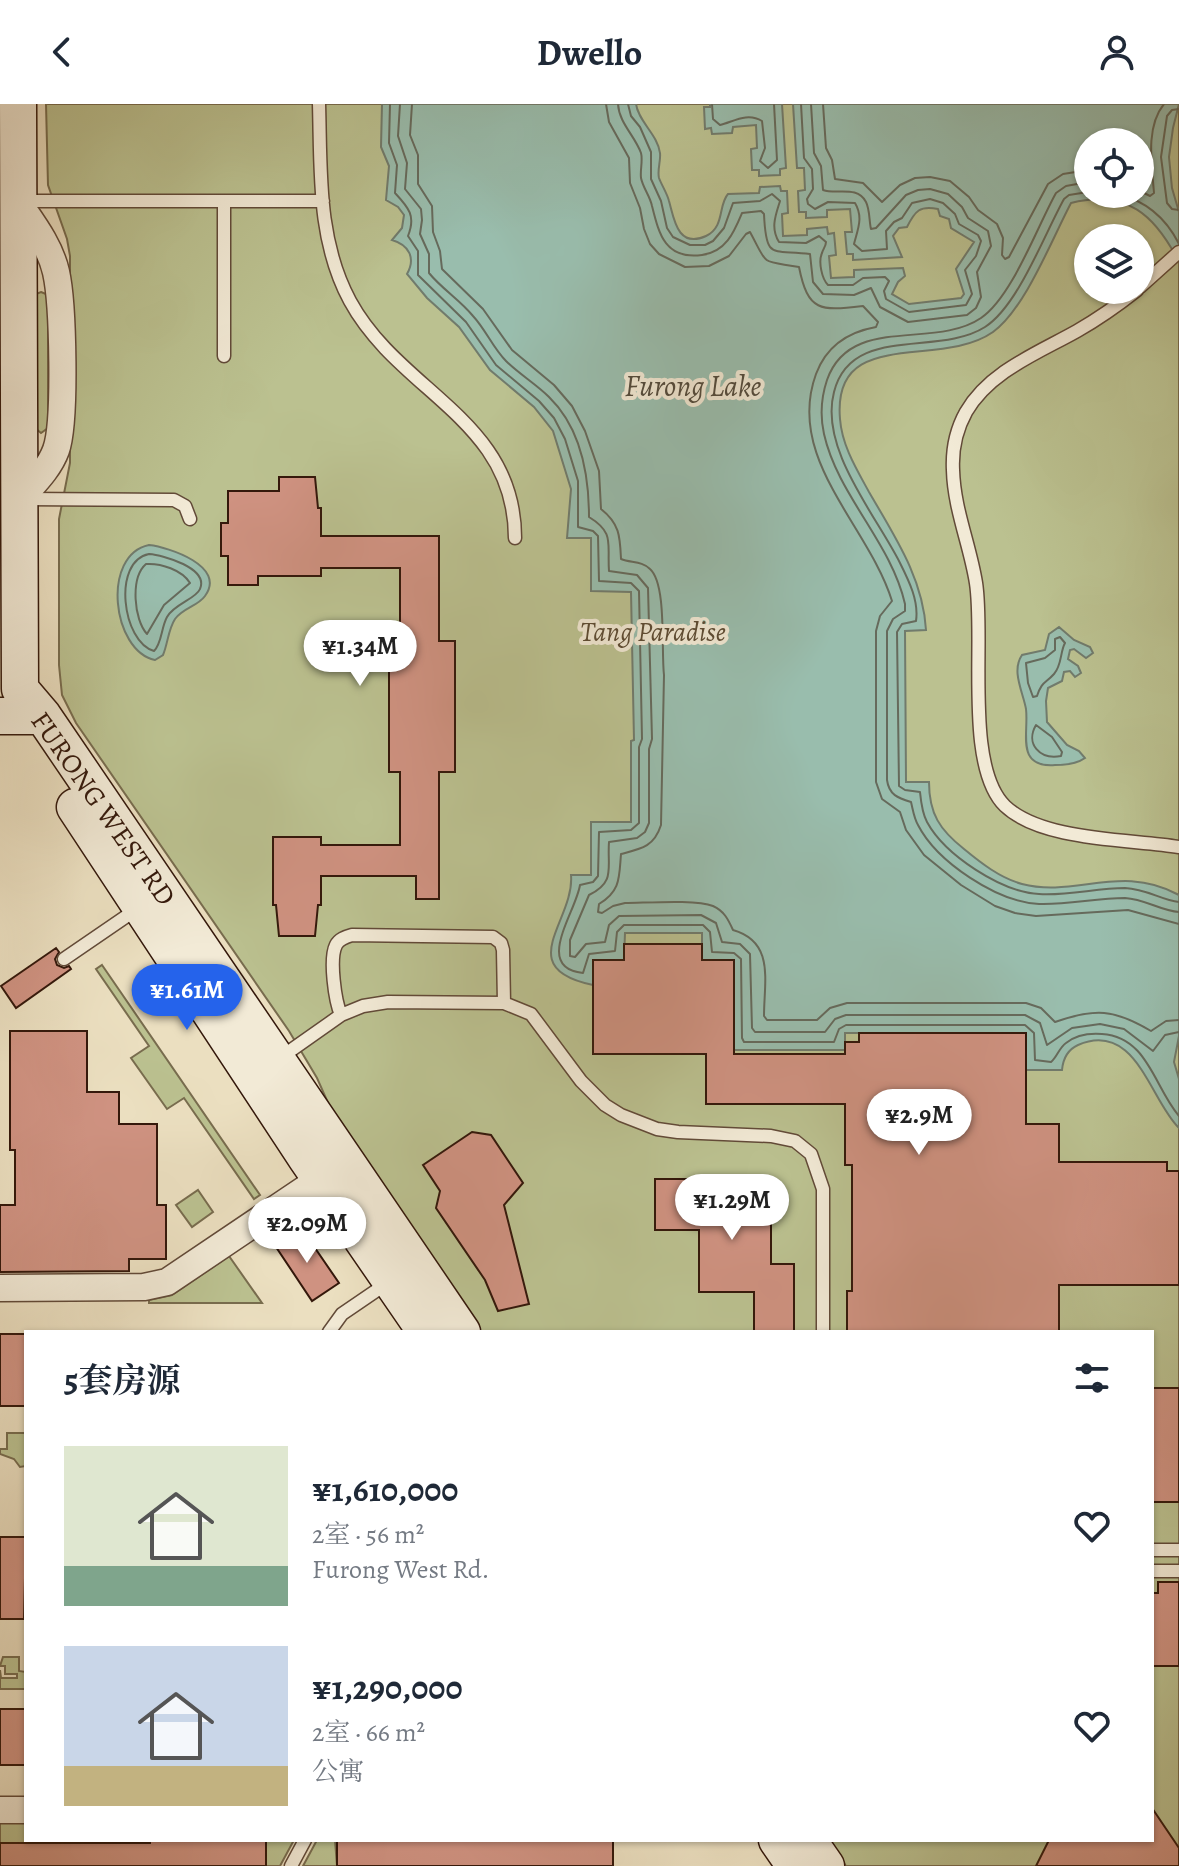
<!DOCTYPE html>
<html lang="zh">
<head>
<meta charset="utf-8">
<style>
	:root { --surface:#fff; --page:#f2f2f3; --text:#1f2937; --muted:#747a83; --accent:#2563eb }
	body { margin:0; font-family:Alegreya,"Noto Serif SC",serif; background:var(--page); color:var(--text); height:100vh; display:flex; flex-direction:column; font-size:30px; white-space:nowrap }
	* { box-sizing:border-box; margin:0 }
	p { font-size:26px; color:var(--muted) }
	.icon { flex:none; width:44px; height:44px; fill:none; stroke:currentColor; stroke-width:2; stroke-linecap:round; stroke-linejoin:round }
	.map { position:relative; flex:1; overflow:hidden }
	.sheet { position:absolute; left:24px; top:1226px; width:1130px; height:512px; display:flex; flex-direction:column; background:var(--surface); border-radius:0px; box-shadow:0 2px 6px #0004 }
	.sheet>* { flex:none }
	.controls { position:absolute; left:1074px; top:24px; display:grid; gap:16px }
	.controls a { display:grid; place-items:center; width:80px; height:80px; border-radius:50%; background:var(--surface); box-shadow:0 2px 6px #0004; font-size:40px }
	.price { position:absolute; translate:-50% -68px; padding:0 18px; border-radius:28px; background:#fff; color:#222; font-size:26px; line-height:52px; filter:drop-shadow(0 2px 4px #0008) }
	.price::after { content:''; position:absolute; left:50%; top:48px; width:24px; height:18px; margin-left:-12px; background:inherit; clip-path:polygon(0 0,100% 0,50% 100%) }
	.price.selected { background:var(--accent); color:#fff }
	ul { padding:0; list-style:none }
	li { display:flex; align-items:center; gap:24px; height:200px; padding:0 40px }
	li span { display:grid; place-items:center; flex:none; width:224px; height:160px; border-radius:0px; color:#555 }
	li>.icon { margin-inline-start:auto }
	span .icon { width:96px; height:96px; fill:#fffc; stroke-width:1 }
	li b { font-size:34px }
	h2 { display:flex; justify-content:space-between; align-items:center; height:96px; padding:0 40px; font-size:34px }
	header { display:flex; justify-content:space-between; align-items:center; height:104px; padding:0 40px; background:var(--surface); font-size:36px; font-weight:700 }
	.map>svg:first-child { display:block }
	.green { fill:#bbc190; stroke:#786c4e; stroke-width:2; fill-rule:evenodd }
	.water { fill:#99bdad; stroke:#717b6c; stroke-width:2; fill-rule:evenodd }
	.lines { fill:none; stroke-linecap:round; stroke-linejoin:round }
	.shore { stroke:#666a5c; stroke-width:2 }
	.building { fill:#cf9281; stroke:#34180b; stroke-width:2 }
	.lane-casing { stroke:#624a38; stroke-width:15 }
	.street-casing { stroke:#624a38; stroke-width:29 }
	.secondary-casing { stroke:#34180b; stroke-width:39 }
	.lane { stroke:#f2ead6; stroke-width:12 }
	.street { stroke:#f2ead6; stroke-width:26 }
	.secondary { stroke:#f2ead6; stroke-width:36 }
	.labels { text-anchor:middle; stroke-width:8; stroke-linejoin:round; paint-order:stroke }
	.park-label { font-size:28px; font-style:italic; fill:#5c4b33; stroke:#f2ead6 }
	.street-label { font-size:28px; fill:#34180b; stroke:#f2ead6 }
	.water-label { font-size:30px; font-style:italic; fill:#524a3c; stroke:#f2ead6 }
</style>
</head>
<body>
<header><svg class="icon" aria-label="back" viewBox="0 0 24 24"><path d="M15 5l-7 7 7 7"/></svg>Dwello<svg class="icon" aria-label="person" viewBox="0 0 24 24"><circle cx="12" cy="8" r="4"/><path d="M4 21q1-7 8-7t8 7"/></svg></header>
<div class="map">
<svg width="1179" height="1762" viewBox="0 0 1179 1762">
	<rect width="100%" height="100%" fill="#ebdfc0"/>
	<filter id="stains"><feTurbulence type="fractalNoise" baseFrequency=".0025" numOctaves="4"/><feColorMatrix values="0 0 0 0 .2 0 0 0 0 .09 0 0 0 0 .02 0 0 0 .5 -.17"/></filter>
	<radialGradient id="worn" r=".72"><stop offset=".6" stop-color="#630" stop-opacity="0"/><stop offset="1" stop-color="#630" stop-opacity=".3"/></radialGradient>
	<!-- green -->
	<path class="green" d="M46 0H1179V1762H846L828 1736H1152V1228H476L341 1028 317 974 289 927 76 619 62 591 59 561V415L70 359V152L67 135 48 81ZM1088 38H1140V90H1088ZM1088 134H1140V186H1088Z
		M41 188 46 190 48 195V324L41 329 35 324 36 190Z
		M102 861 260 1091 254 1095 184 994 167 1005 131 954 149 942 96 865Z
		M198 1086 213 1108 192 1123 176 1101Z
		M229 1152 262 1199H149V1196L172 1191Z
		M7 1329H26V1362L20 1363 14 1355 0 1350V1345H7Z
		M3 1553H19V1567L26 1568V1585H0V1566L1 1574H17V1570H5V1562H0Z
		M0 1716H26V1736H150V1762L0 1739Z
		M266 1736H294L280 1762H266Z
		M317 1736H335L337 1762H303Z"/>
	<!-- water -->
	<path class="water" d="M382 0H636C638 17 658 31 660 49 661 57 657 66 659 74 662 82 667 89 669 97 674 114 677 145 706 132 725 123 718 101 728 90L759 89 760 83 780 82 781 87H787L788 109 782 110 783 132 807 131V125L827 123 828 130 834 129 836 151 829 152 831 174 854 173V166L903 164 905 172 898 178 892 190 909 200 961 194 964 190 956 165 974 138 951 124 949 115 940 112 938 105C920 101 915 107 907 123L899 124 893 132 902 153 853 156V150H847L845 128H852L850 105 827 106V113L806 114V108H799L798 87 805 86 804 64H797L793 0H1179L1173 24 1169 53 1172 84 1179 108V158C1155 111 1127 85 1071 99 1052 135 1025 205 993 228 939 266 832 221 840 315 842 342 857 366 869 388 895 433 923 474 926 526L905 527 906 678H929C929 710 940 726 964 745 981 759 1000 774 1022 780 1076 794 1121 759 1179 791V932L1174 958 1179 975V1024C1150 996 1136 916 1078 941 1067 946 1063 955 1062 966H1026V929H845V946H734L702 856V829H625L624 856 593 857V881C511 864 575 817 571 771H591V718H631V637L634 636 631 488 591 487V434H567L571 385 553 327 534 303 490 266 459 223 427 194 407 170C416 154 409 141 392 136L402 124 404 111 398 103 386 96 389 62 381 43ZM1088 38H1140V90H1088Z
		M710 0H782L786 64 780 65V71L759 72V66H752L751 45 757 44 756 21 733 23 732 29 712 30 711 24 705 25 704 3H710Z
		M149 441C168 443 227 462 205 492 198 502 183 504 175 515 168 526 168 539 163 551L155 556C112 547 101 451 149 441Z
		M1059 523 1074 536 1090 543 1093 549 1086 554 1074 545 1070 546 1068 555 1078 562 1081 569 1075 573 1070 567 1064 568 1062 577 1048 584 1046 597 1047 618 1067 641 1079 647 1085 654C1077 660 1066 661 1055 661 1015 664 1029 629 1026 605 1023 588 1011 567 1022 551L1045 546 1049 530Z"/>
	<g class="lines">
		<!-- shore -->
		<path class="shore" d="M390 0 389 39 397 61 395 89C409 104 416 112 408 132L418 147V171L466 218 496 261 539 297 554 314 565 335 578 377V423L593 427 598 432 599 477 631 479 639 487 642 635 639 643V719L631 726 599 728 598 772 593 778 580 781C576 808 533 864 583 869L589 850 615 847 617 828 624 821H703L710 828 712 848 734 849 741 855 742 934 744 938H834L839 925 846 921H1025L1034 929 1035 956 1051 958C1057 953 1059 944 1066 939 1076 931 1089 929 1102 930 1148 933 1154 983 1179 1012
			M400 0 398 32 407 59 405 85 421 105 422 116 420 130 429 150V169C442 185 460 196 473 212 486 226 493 244 506 257 519 270 536 280 549 293 581 324 589 371 589 413 615 429 607 439 609 467L637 471 648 484 652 635 649 645V719L645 728 637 734 609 738C607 764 616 778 589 791L570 836V852L575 853 586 840 605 838 609 821 619 812 701 811 716 819 722 838 740 840 750 850 752 924 755 928H825L835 915 846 911H1025L1040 919 1047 941 1072 924 1100 920 1124 925 1153 947 1165 931 1179 928
			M412 0 410 31 418 51V80L432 102 433 128 440 147 442 165 483 205 512 246 554 281 572 302 585 327 599 367 601 405C620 420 620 433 621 455 631 459 642 457 650 465 667 480 661 547 664 571L661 721C654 743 641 745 621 750 619 773 621 787 599 800L598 808 602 809 613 802 625 799C645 799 696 795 713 802 724 807 728 815 733 826 775 838 764 877 764 912L767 916H817L830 904 847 899H1026L1041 904 1055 918C1095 904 1114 905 1151 927L1166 917 1179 916
			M606 0 609 18 629 54 630 79 640 104 644 125 650 140 659 150 685 163 709 162 729 152 746 130 750 128C769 163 759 156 799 163 808 208 820 207 863 202L878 218 876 223C848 228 826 243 816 270 785 355 869 422 892 497L880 512 876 527V678L882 695 900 708 906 726 924 751 961 781 995 802 1015 809 1036 812 1128 806 1179 820
			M618 0C619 19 635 32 641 49 643 56 640 66 641 74 643 84 650 92 652 102 659 130 665 156 702 151 726 148 734 128 742 109L761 107 764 110C766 157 772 145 810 150L813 178 823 190 854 191 871 184 880 203 908 218 967 211 976 204 981 193 977 168 991 142 988 127 968 114 962 103 948 90 930 85 918 86 906 91 876 124 871 125C869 117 870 106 866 98 857 81 837 91 823 86L821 62 814 49 811 0
			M628 0 631 12 640 23 651 48V75L661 97 667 124 673 133 690 141H705L713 137 724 124 733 99 760 97 772 90 780 97C776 110 770 124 779 138L806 139 819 132 826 138C826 142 823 145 822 149 818 158 822 175 828 181H853L863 174 885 173 889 177 884 187 886 195 909 208 966 201 972 190 965 166 976 152 981 137 978 131 959 120 955 110 943 99 930 95 912 99 902 114 894 118 886 127 887 145 862 147 854 140C857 127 864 114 855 99L828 98 815 105 808 100 807 95 813 85 812 65 804 54 801 0
			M712 0 713 15 720 21C733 18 747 8 762 17L765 44 760 57 768 64 777 56 774 0
			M823 0 826 44 832 56 835 75 863 79 882 98 900 81 915 74 930 73 950 77 969 93 978 106 997 120 1003 134 1002 151 1005 155 1009 153 1048 80 1063 70 1088 66
			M1179 5 1172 6 1167 12 1161 53 1167 99 1172 105 1179 106
			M1088 78 1066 82 1056 89C1037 123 1012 193 981 214 934 246 850 210 827 276 821 294 820 312 824 330 838 392 891 438 905 500V507L893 515 887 527V676C889 691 898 694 911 698 913 706 914 714 918 721 937 758 997 798 1039 800 1068 801 1096 794 1125 794 1145 795 1161 807 1179 808
			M1140 87 1150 92 1154 89C1152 62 1145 23 1164 0
			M1088 88 1069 91 1064 95C1044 131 1018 202 985 223 938 253 851 220 834 288 819 345 876 411 900 459 909 477 919 497 916 517L902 520 897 528 899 682 905 686 920 688C921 698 922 709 927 718 945 751 1001 788 1039 790 1068 792 1096 784 1125 784 1147 785 1161 796 1179 798
			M1118 90C1146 97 1166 114 1179 140
			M149 450C163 451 209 464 200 485 196 495 174 500 167 513 161 524 162 539 154 547 122 538 112 457 149 450Z
			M146 460C161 459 182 466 190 479L164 501 147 530C134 516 130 474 146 460Z
			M1060 533 1065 539C1060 548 1062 561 1054 570 1045 580 1042 577 1037 592L1033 593 1028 579 1026 559 1045 554 1055 546V535Z
			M1036 621 1052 633 1062 648 1061 652C1040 656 1025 640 1036 621Z"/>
	</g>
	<!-- building -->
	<path class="building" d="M279 373H315L318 404H321V432H439V537H455V668H439V795H416V772H321V801H318L315 832H279L276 801H273V733H321V741H400V668H389V537H400V464H321V472H258V481H228V452H221V419H228V387H279Z
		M624 840H702V856H734V950H845V938H859V929H1026V1020H1059V1058H1167V1067H1179V1181H1059V1228H847V1187H852V1061H845V1000H706V950H593V856H624Z
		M56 844 59 848 55 855 57 861 64 864 69 862 71 865 16 904 1 882Z
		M10 927H87V988H119V1020H157V1101H166V1155H129V1167L0 1168V1101H15V1046H10Z
		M472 1028 491 1031 523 1079 504 1101 529 1200 498 1207 485 1176 436 1104 440 1087 423 1061Z
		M655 1075H771V1160H794V1228H754V1188H699V1126H655Z
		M302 1125 339 1179 312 1197 276 1143Z
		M0 1230H26V1302H0Z
		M1152 1284H1179V1398H1152Z
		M0 1433H26L24 1515H0Z
		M1158 1478H1179V1562H1152V1489H1158Z
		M0 1605H26V1661H0Z
		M1152 1704 1179 1744V1762H1036L1049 1736H1152Z
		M150 1736H266V1762H0V1739H150Z
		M337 1736H613V1762H337Z"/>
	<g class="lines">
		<defs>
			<path id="lane" d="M319 0C321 67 317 136 350 197 400 289 515 315 515 434
				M22 97H323
				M224 97V252
				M1140 183 1179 148
				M1137 186C1118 201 1098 215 1077 227 1038 249 990 267 966 308 956 326 952 346 953 366 954 405 970 441 976 479 985 536 964 662 1005 702 1042 737 1129 735 1179 743
				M23 395 174 396 185 402 190 415
				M64 855 137 805
				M341 911C335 897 329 855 336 841 339 835 345 833 352 831L493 833 501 839 503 846 504 899
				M280 954 341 911 363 902 388 898 504 899 531 910 581 977 605 1001 621 1011 657 1025 678 1028 771 1032 795 1037 811 1050 823 1085V1228
				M329 1228 342 1210 386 1180
				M1152 1446H1179
				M1152 1467H1179
				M291 1762 305 1736"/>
			<path id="street" d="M18 98C33 120 50 142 56 168 63 199 66 318 56 346 49 365 33 380 20 395
				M0 1184 144 1183 167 1178 320 1075
				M0 1706H26"/>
			<path id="secondary" d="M18 0 20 585 43 612 462 1228
				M0 612H43
				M75 703 307 1055 426 1228
				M777 1736 795 1762
				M808 1736 826 1762"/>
		</defs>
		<!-- lane casing -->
		<use href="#lane" class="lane-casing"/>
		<!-- street casing -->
		<use href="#street" class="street-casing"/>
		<!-- secondary casing -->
		<use href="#secondary" class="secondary-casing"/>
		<!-- lane -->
		<use href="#lane" class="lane"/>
		<!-- street -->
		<use href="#street" class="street"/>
		<!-- secondary -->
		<use href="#secondary" class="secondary"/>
	</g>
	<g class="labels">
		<!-- park labels -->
		<g class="park-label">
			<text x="653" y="537">Tang Paradise</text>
		</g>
		<!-- street labels -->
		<g class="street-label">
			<text transform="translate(104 704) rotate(55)" y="10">FURONG WEST RD</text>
		</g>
		<!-- water labels -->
		<g class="water-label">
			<text x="693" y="292">Furong Lake</text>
		</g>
	</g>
	<rect width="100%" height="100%" filter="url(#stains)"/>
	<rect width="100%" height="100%" fill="url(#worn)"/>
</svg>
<div class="controls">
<a><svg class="icon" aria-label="locate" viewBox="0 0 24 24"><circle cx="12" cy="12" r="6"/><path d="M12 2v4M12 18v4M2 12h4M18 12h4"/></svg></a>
<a><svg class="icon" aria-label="layers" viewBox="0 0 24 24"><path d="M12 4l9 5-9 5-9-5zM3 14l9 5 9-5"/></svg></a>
</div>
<b class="price" style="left:360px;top:584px">¥1.34M</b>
<b class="price selected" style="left:187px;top:928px">¥1.61M</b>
<b class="price" style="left:919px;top:1053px">¥2.9M</b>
<b class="price" style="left:732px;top:1138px">¥1.29M</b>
<b class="price" style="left:307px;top:1161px">¥2.09M</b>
<section class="sheet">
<h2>5套房源<svg class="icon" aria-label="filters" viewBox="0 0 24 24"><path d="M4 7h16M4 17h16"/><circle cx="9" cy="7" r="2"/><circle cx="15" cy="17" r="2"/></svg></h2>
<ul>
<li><span style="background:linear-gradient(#dfe7d0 75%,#7fa58c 0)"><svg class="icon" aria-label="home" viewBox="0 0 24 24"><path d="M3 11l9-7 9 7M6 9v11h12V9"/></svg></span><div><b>¥1,610,000</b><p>2室 · 56 m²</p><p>Furong West Rd.</p></div><svg class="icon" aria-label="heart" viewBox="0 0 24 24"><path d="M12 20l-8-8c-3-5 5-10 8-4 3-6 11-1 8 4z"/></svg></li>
<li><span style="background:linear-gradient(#c9d6e8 75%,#c2b280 0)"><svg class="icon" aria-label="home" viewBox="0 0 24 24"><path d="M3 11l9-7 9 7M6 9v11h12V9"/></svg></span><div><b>¥1,290,000</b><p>2室 · 66 m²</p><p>公寓</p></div><svg class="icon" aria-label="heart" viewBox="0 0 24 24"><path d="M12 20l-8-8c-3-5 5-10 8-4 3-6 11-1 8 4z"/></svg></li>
</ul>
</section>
</div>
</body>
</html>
